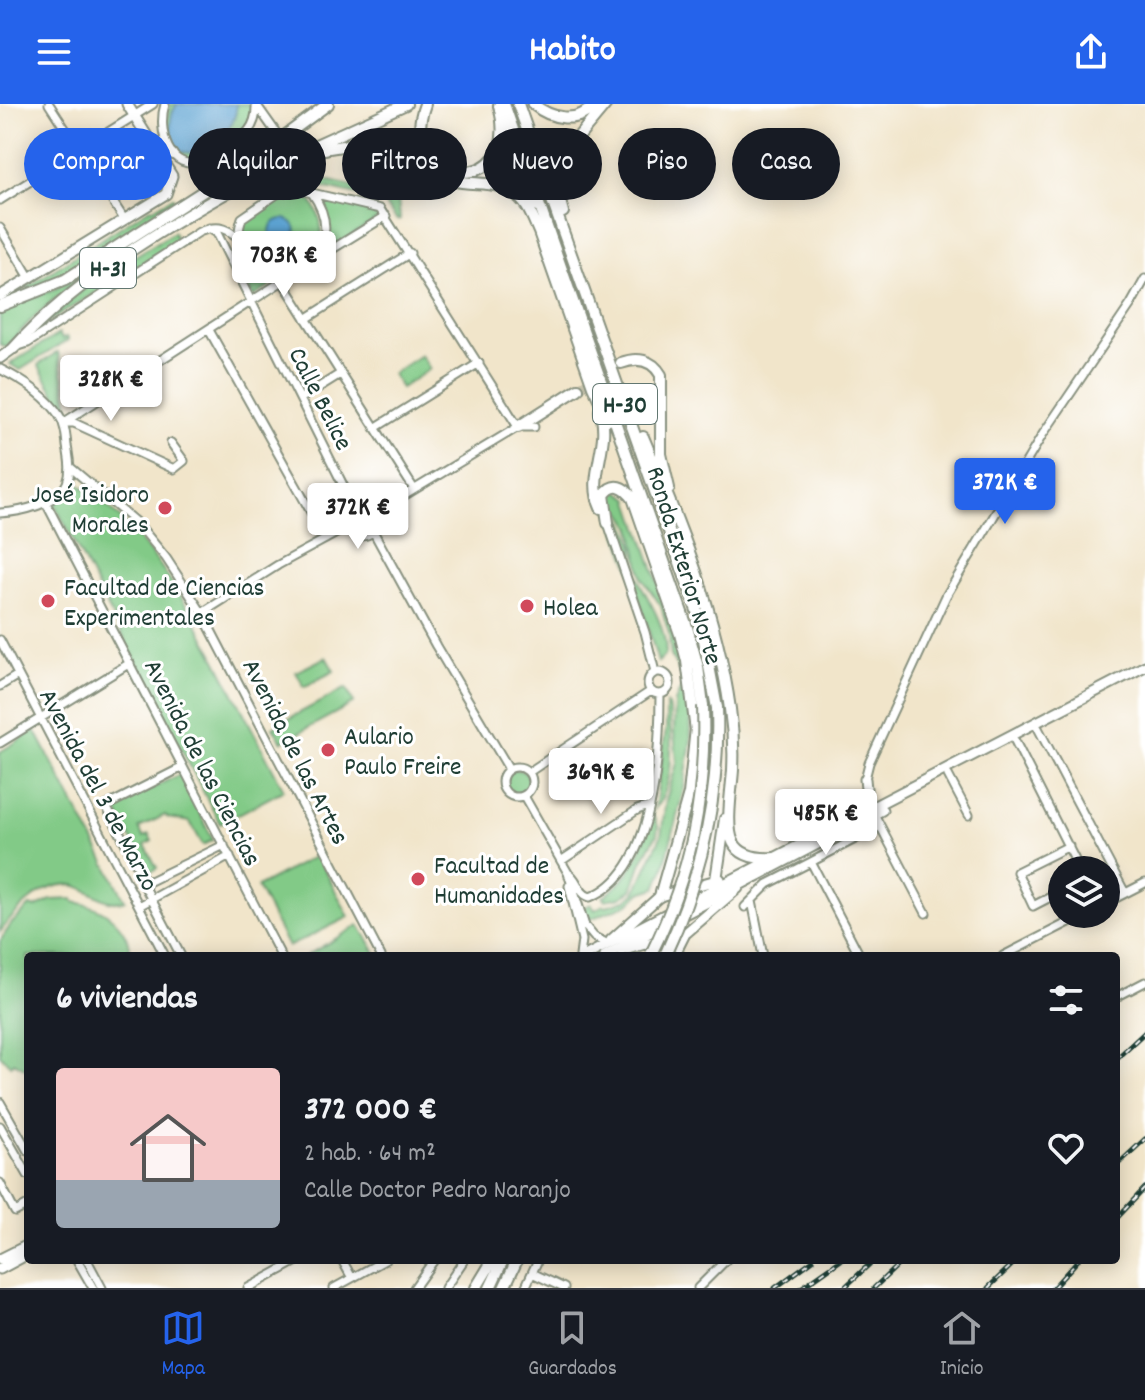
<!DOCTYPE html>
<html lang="es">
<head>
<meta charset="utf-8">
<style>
	:root { --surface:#171b24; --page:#20242c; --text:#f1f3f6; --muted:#9ea1a6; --line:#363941; --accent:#2563eb }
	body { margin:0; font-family:Dekko,sans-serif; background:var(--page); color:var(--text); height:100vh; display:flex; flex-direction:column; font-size:30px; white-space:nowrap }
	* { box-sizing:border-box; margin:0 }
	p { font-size:26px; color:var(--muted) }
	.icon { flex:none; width:44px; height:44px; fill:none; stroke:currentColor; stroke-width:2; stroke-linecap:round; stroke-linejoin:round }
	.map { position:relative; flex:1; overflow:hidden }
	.sheet { position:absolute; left:24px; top:848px; width:1096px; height:312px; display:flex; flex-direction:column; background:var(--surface); border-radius:8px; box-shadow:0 4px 20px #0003 }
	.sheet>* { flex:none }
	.top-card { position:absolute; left:24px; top:24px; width:1098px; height:72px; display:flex; gap:16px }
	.controls { position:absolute; left:1048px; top:752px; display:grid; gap:16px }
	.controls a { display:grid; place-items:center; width:72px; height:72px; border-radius:50%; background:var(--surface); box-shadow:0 4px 20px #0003; font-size:40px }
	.price { position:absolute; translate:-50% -68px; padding:0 18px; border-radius:8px; background:#fff; color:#222; font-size:26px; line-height:52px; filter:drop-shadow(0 2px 4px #0008) }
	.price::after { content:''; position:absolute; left:50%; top:48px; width:24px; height:18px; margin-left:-12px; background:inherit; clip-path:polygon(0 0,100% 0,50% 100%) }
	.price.on { background:var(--accent); color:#fff }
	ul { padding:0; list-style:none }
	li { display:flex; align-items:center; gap:24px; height:200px; padding:0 32px }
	li span { display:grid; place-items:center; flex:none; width:224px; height:160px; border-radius:8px; color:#555 }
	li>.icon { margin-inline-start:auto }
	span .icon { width:96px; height:96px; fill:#fffc; stroke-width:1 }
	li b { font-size:34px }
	h2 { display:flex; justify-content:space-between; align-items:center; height:96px; padding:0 32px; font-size:34px }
	.chip { padding:0 28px; border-radius:36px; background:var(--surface); box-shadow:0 4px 20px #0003; font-size:28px; line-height:72px }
	.chip.on { background:var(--accent); color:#fff }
	header { display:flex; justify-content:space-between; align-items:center; height:104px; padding:0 32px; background:var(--accent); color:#fff; font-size:36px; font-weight:700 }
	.tab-bar { display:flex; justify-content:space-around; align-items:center; height:112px; border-top:2px solid var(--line); background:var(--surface); font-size:22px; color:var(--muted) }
	.tab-bar a { display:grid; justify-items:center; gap:4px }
	.tab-bar .on { color:var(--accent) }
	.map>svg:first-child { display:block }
	.green { fill:#82ca87; stroke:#50845e; stroke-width:2 }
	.water { fill:#5ba2d1; stroke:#3d7082; stroke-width:2 }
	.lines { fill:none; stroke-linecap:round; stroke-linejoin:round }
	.minor-tunnel { stroke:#c7c3ac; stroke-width:7; stroke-dasharray:7 3.5; stroke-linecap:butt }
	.highway-tunnel { stroke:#c7c3ac; stroke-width:10; stroke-dasharray:10 5; stroke-linecap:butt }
	.minor-casing { stroke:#88917f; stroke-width:11 }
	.major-casing { stroke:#88917f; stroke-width:13 }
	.highway-casing { stroke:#88917f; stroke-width:14 }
	.minor { stroke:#fff; stroke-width:7 }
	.major { stroke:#fff; stroke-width:9 }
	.highway { stroke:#fff; stroke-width:10 }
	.rail-casing { stroke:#1f3d34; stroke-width:5 }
	.rail { stroke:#fff; stroke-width:2; stroke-dasharray:6; stroke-linecap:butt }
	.highway-bridge-casing { stroke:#88917f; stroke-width:14; stroke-linecap:butt }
	.highway-bridge { stroke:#fff; stroke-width:10 }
	.poi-dot { fill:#d1495b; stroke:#fff; stroke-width:3 }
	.labels { text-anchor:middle; stroke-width:6; stroke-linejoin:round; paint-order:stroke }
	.shield { fill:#fff; stroke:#627771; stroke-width:2 }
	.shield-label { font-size:24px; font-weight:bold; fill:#1f3d34 }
	.street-label { font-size:26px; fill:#1f3d34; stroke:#fff }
	.poi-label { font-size:26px; fill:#1f3d34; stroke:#fff; text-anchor:start }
</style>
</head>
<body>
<header><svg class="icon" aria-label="menu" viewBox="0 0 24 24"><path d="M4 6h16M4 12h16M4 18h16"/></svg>Habito<svg class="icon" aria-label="share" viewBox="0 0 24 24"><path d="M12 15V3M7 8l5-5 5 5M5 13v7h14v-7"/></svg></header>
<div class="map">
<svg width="1145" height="1184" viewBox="0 0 1145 1184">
	<rect width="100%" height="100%" fill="#fff"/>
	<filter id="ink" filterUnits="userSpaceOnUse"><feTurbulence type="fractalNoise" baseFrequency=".0125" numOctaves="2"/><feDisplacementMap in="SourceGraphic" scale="16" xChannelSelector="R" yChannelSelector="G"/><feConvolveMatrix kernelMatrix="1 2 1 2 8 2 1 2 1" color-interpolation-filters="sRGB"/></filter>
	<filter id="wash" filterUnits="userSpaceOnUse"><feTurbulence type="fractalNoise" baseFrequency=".006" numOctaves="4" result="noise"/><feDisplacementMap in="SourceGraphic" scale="32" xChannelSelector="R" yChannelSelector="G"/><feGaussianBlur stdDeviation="1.8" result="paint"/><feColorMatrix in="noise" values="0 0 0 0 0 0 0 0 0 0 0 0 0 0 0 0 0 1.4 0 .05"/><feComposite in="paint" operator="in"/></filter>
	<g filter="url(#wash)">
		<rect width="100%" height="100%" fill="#f1e5ca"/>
		<!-- green -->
		<path class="green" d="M171 0H177L172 9 170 24 201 47C217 35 239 22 236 0H253L254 12 249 24 241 31 204 54 190 56 175 49 167 36 164 19Z
			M321 75 391 91 398 95 400 115 397 116 383 98 375 95 327 84 319 81Z
			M295 89 305 91C328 111 328 151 296 163 263 176 236 150 244 116L274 94Z
			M173 93 175 100C145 119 54 186 24 185L150 104 153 105Z
			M321 94 376 105 383 112 322 149 328 122Z
			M174 128 176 135 171 142 46 219 48 214 93 178Z
			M237 149 260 168 285 173 253 193 235 157Z
			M86 168 33 214 6 243 0 240V205L51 187Z
			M59 230 62 235 66 233 68 236 20 266 10 260Z
			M58 248 69 303 64 306 38 261Z
			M421 251 430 265 401 284 392 270Z
			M74 377C153 428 195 514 236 594 252 625 268 655 284 686L220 720 54 399 66 391Z
			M617 386 629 394 680 543 690 603 691 636 684 684 664 764 656 784 640 789 629 800 588 816 584 804 591 800 595 806 603 801 606 802 626 796 635 789 661 732 666 696 677 659 674 629 675 598 684 577 671 552 669 530 661 502 642 474 632 424 609 389Z
			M608 395C621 412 643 443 630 464L609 406Z
			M348 414a13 13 0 1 1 26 0a13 13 0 1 1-26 0Z
			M631 467 635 469C648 497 665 517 666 550L658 558Z
			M326 553 334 567 304 583 296 568Z
			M346 584 354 599 282 638 273 623Z
			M666 599 669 601 670 606C670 640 677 677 655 705L666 625Z
			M35 626 125 796C110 802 98 792 84 785 52 768 17 805 0 828V648Z
			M505 678a12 12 0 1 1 24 0a12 12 0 1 1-24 0Z
			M180 670 213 736 203 741 190 718 168 714 165 711 139 724 143 733 149 731 152 737 145 741 157 764 149 769 115 703Z
			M652 710 658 722 657 730 642 758 632 786 621 793 605 796 603 793C634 772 643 744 652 710Z
			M317 751 349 813 288 843 257 783Z
			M73 795 74 798C104 802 128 821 131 852H28V966L14 958 11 961 0 951V837L12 819 30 802 35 804 51 796Z
			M359 821 378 852H306Z"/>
		<!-- water -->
		<path class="water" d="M177 0H236C241 28 180 75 171 30 169 19 171 9 177 0Z
			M270 128a13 13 0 1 1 26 0a13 13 0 1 1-26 0Z"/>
	</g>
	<g filter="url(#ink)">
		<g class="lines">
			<!-- minor-tunnel -->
			<path class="minor-tunnel" d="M279 34 295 64
				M261 38 282 72"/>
			<!-- highway-tunnel -->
			<path class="highway-tunnel" d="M578 285 616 262"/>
			<defs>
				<path id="minor" d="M49 0 124 115
					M165 0C157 26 168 70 205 57 213 54 220 49 227 44 245 32 257 24 256 1
					M258 3 275 27
					M245 32 261 38
					M295 64 305 76 307 87
					M296 85 312 89C322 103 328 120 323 137 307 191 222 172 242 114L277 90Z
					M277 89 282 72
					M312 89 380 105 518 323
					M0 96 153 0
					M0 124 30 174
					M209 124 217 129 352 399
					M313 157 386 112
					M283 178 414 385
					M306 215 410 149
					M209 226 326 435
					M16 243 28 239 199 128C215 121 225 122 238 134
					M0 265C22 276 45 290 59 311 65 320 66 331 67 342 69 354 72 367 67 379 57 400 21 408 0 409
					M300 295 340 270
					M63 319 298 167
					M63 319H74L174 365 184 357 171 339
					M375 324 479 259
					M70 363 139 421 166 454 202 509 381 852
					M343 414a18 18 0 1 1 36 0a18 18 0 1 1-36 0Z
					M45 397 281 852
					M377 408 518 323H534
					M608 419 645 528 655 568
					M373 427 436 542 509 665
					M202 509 278 461 346 424
					M0 536 165 852
					M648 579a11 11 0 1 1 22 0a11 11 0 1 1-22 0Z
					M0 582 18 571
					M1038 624 1125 789
					M1015 637 1080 766
					M0 639 130 559
					M502 678a15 15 0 1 1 30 0a15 15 0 1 1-30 0Z
					M183 663 106 702 146 779 224 741
					M529 668 651 587
					M948 671 969 711
					M865 675 869 659 946 492 1043 330 1131 200 1145 175
					M524 692 568 769 585 822 594 833 608 840
					M874 710 926 809
					M561 757 637 706 649 702
					M811 758 880 722
					M568 769C578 774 578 790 590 793 655 769 660 648 660 590
					M146 779 145 783 181 852
					M569 782 582 836 580 852
					M1062 787 1033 802 1017 768 1069 742
					M752 797 763 852
					M1106 799 1145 779
					M139 802 230 752
					M745 803 768 780 811 758 860 852
					M675 852 687 828
					M1003 852 1085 810
					M1116 893 1145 878
					M0 998 28 1047
					M0 1022 28 1071
					M0 1079 15 1108 28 1101
					M77 1156 93 1184
					M87 1156 102 1184
					M342 1156 352 1174
					M532 1169 564 1184
					M248 1184 299 1156
					M334 1184 385 1156
					M414 1184 434 1156
					M445 1184 464 1156
					M525 1184 538 1156
					M698 1184 726 1156"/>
				<path id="major" d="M156 46 172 50
					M0 192 166 90 172 72 127 0
					M0 254 14 244
					M864 711 867 694 865 675
					M611 836 660 792 720 775
					M621 847 687 828 738 784
					M585 852 1145 562
					M605 852 882 706
					M0 1155 28 1141
					M0 1165 28 1150"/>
				<path id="highway" d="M425 0C394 84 525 96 499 2
					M504 0 687 523 698 563 703 602
					M518 0 700 515 717 604
					M533 0C551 15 578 21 595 0
					M506 28 532 103
					M286 31 328 0
					M307 45 406 0
					M298 50C319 47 339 40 360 41 393 42 421 66 452 76 472 82 494 76 512 88 527 97 532 112 539 128L593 282 609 316
					M563 108C547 58 579 34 606 0
					M0 202 65 176 252 56
					M14 244C79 171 183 112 269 65
					M621 259C637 253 652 255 661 271V350L669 384
					M600 307C612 340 586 372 601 404
					M518 323 578 285
					M643 333C680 420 717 511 730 605 733 625 734 646 733 666 732 683 725 723 733 738 741 754 760 755 775 754
					M608 419 604 391C614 377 624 383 633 394L680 530 687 557 696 627
					M716 776 725 715
					M660 792 689 690 696 624
					M476 1184 493 1156
					M490 1184 503 1156
					M504 1184 517 1156"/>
			</defs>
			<!-- minor casing -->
			<use href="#minor" class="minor-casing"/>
			<!-- major casing -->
			<use href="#major" class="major-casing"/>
			<!-- highway casing -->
			<use href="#highway" class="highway-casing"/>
			<!-- minor -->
			<use href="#minor" class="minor"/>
			<!-- major -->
			<use href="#major" class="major"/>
			<!-- highway -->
			<use href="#highway" class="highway"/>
			<defs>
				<path id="rail" d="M1116 955 1145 928
					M1116 1062 1145 1035
					M1116 1115 1145 1084
					M775 1184 813 1156
					M801 1184 841 1156
					M844 1184 874 1156
					M874 1184 903 1156
					M988 1184 1017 1156
					M1053 1184 1078 1156"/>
			</defs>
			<!-- rail casing -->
			<use href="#rail" class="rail-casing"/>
			<!-- rail -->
			<use href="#rail" class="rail"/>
			<defs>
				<path id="highway-bridge" d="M252 56 286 31
					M269 65 298 50
					M666 849C703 770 720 691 717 604
					M651 850C692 767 706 694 703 602"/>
			</defs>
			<!-- highway-bridge casing -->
			<use href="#highway-bridge" class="highway-bridge-casing"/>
			<!-- highway-bridge -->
			<use href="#highway-bridge" class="highway-bridge"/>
		</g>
	</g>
	<!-- markers -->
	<g class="poi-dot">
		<circle cx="165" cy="404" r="8"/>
		<circle cx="48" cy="497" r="8"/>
		<circle cx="527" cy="502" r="8"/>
		<circle cx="328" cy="646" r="8"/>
		<circle cx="418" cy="775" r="8"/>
	</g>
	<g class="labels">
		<!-- shield labels -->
		<g class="shield">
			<rect x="80" y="144" width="56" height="40" rx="6"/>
			<rect x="593" y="280" width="64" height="40" rx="6"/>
		</g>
		<g class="shield-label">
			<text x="108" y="172">H-31</text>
			<text x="625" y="308">H-30</text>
		</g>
		<!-- street labels -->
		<g class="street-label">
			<text transform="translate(322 294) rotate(63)" y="9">Calle Belice</text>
			<text transform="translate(686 461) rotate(73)" y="9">Ronda Exterior Norte</text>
			<text transform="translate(297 647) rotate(63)" y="9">Avenida de las Artes</text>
			<text transform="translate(204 658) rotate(63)" y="9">Avenida de las Ciencias</text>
			<text transform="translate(100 685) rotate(62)" y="9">Avenida del 3 de Marzo</text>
		</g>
		<!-- poi labels -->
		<g class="poi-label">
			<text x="149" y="398" text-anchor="end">José Isidoro<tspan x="149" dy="30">Morales</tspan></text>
			<text x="64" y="491">Facultad de Ciencias<tspan x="64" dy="30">Experimentales</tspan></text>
			<text x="543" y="511">Holea</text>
			<text x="344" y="640">Aulario<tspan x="344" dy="30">Paulo Freire</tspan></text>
			<text x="434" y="769">Facultad de<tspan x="434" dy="30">Humanidades</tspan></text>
		</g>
	</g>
</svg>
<div class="controls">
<a><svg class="icon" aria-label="layers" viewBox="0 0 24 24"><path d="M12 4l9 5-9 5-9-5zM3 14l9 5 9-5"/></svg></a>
</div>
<b class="price" style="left:284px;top:195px">703K €</b>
<b class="price" style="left:111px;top:319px">328K €</b>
<b class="price on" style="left:1005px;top:422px">372K €</b>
<b class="price" style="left:358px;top:447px">372K €</b>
<b class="price" style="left:601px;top:712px">369K €</b>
<b class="price" style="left:826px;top:753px">485K €</b>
<div class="top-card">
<a class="chip on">Comprar</a>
<a class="chip">Alquilar</a>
<a class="chip">Filtros</a>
<a class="chip">Nuevo</a>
<a class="chip">Piso</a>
<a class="chip">Casa</a>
</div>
<section class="sheet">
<h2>6 viviendas<svg class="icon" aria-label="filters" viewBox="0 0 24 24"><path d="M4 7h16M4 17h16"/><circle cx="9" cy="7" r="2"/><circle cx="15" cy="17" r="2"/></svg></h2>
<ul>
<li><span style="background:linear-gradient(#f6c9c9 70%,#9aa5b1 0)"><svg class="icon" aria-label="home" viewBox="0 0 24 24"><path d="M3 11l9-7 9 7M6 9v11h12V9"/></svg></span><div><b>372 000 €</b><p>2 hab. · 64 m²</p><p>Calle Doctor Pedro Naranjo</p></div><svg class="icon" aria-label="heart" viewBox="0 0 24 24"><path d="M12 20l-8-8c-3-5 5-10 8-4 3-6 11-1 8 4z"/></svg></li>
</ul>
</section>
</div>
<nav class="tab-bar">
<a class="on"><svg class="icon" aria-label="map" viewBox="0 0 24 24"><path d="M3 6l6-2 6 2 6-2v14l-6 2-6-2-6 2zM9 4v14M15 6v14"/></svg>Mapa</a>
<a><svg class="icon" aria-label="saved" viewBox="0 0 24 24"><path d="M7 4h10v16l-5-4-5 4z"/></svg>Guardados</a>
<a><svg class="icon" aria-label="home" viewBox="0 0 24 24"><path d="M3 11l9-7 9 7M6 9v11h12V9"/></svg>Inicio</a>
</nav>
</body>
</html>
